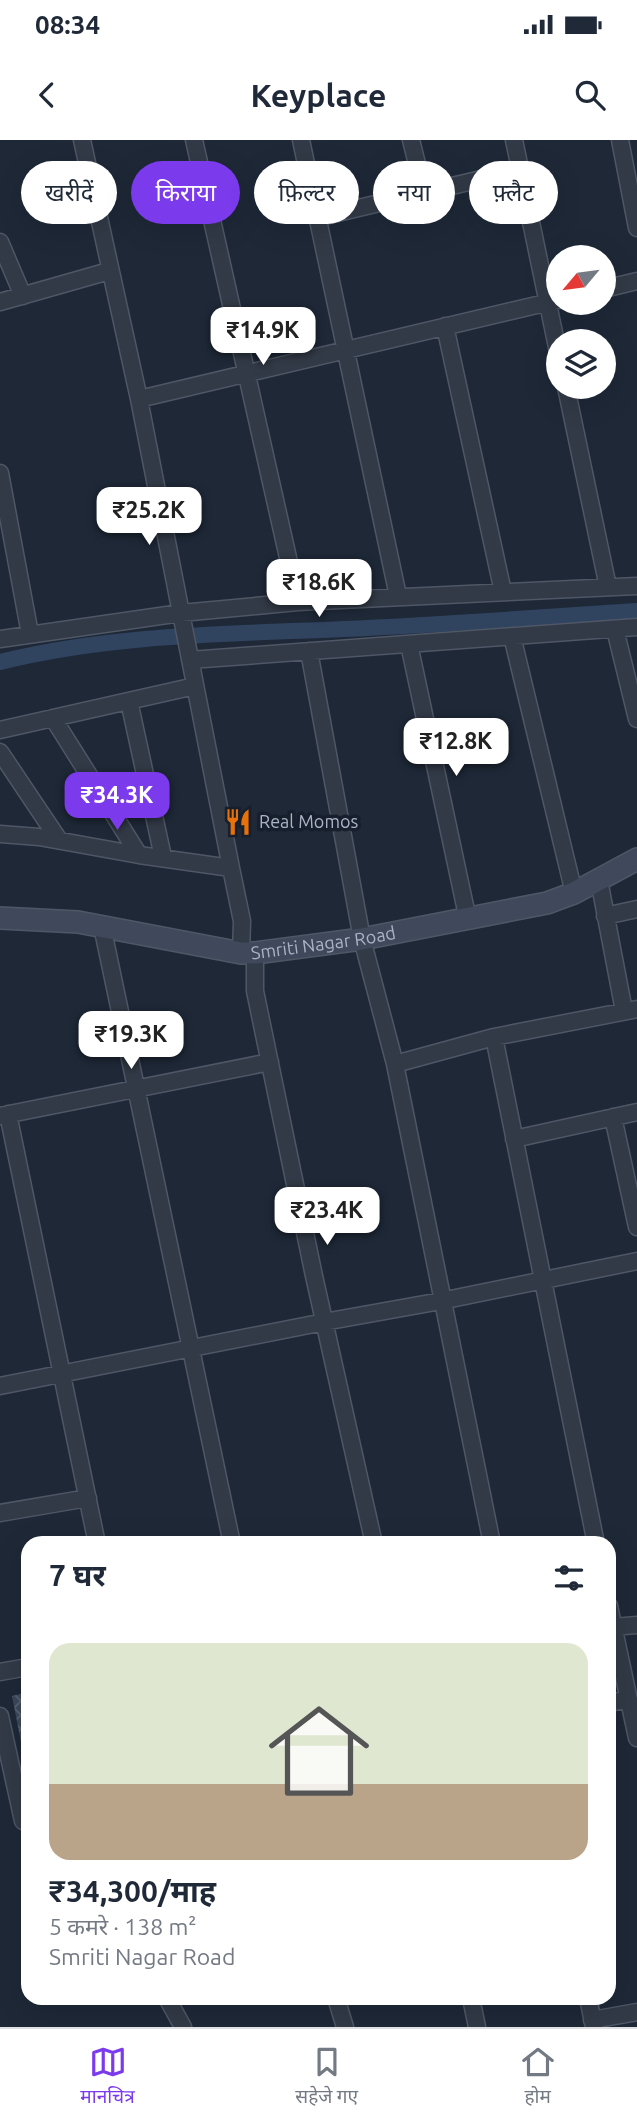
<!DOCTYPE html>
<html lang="hi">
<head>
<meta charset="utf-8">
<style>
	:root { --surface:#fff; --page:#f2f2f3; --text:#1f2937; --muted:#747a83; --line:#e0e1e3; --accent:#7c3aed }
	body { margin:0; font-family:Ubuntu,"Noto Sans Devanagari",sans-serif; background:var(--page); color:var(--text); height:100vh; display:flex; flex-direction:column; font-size:26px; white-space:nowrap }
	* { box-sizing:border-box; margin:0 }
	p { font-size:23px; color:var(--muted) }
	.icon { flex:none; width:38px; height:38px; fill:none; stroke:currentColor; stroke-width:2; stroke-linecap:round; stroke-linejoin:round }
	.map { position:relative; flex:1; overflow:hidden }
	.drawer { position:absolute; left:21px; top:1396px; width:595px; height:469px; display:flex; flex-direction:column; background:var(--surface); border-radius:21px; box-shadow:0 7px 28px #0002 }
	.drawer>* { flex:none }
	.banner { position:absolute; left:21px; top:21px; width:595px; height:63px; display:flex; gap:14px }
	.needle { width:46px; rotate:241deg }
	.controls { position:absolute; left:546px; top:105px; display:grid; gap:14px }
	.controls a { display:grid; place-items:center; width:70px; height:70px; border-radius:50%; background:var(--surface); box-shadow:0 7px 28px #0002; font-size:35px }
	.price { position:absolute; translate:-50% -60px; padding:0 16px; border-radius:14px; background:#fff; color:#222; font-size:23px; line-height:46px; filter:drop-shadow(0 2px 4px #0008) }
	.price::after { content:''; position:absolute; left:50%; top:42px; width:21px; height:16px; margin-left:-10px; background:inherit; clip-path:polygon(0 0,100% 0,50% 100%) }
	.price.active { background:var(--accent); color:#fff }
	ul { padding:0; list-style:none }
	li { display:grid; align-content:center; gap:14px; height:371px; padding:0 28px }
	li+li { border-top:2px solid var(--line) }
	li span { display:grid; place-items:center; height:217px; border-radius:21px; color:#555 }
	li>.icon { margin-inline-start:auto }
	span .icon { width:126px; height:126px; fill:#fffc; stroke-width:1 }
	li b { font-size:30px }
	h2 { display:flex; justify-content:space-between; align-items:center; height:84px; padding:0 28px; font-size:30px }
	.chip { padding:0 24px; border-radius:32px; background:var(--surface); box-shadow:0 7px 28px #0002; font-size:24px; line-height:63px }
	.chip.active { background:var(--accent); color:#fff }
	.status { display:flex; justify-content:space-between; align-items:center; height:49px; padding:0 35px; background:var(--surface); direction:ltr }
	.status svg { height:19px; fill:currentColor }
	header { display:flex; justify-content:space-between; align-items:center; height:91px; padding:0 28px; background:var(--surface); font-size:32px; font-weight:700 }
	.tabs { display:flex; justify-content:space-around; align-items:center; height:98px; border-top:2px solid var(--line); background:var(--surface); font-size:19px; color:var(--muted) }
	.tabs a { display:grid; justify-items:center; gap:4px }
	.tabs .active { color:var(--accent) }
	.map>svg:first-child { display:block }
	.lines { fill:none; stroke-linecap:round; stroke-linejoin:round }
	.canal { stroke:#30435f; stroke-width:16 }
	.building { fill:url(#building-cross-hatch) }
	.street-casing { stroke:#4f5766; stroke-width:19 }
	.secondary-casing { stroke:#4f5766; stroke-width:24 }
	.street { stroke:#323a47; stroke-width:16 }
	.secondary { stroke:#3f495b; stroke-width:21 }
	.labels { text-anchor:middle; stroke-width:7; stroke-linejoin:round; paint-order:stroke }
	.poi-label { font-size:18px; fill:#abb4c5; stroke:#171f2c; text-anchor:start }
	.street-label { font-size:18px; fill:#abb4c5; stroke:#171f2c }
</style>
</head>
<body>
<div class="status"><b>08:34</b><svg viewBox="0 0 49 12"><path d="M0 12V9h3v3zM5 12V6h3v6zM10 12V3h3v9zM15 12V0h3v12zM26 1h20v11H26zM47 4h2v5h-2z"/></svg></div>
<header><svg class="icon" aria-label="back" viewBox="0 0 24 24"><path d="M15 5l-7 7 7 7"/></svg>Keyplace<svg class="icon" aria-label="search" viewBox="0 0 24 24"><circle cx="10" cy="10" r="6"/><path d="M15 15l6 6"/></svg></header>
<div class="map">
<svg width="637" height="1887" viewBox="0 0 637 1887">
	<defs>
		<pattern id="building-cross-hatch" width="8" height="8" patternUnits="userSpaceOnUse" patternTransform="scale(1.75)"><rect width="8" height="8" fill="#3c485a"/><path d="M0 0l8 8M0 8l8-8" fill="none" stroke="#566070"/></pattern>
	</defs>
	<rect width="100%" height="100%" fill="#1e2837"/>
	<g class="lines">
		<!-- canal -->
		<path class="canal" d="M0 522C113 494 229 494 344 489 442 485 539 477 637 471"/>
	</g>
	<!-- building -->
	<path class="building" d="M28 1552V1607H22L12 1556Z"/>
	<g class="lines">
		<defs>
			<path id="street" d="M82 0 139 259 231 728 242 781 241 813
				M194 0 298 462
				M301 0 398 456
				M411 0 424 52
				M514 0 558 212
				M620 0 637 88
				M316 78 520 30
				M0 102 23 156
				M604 149 637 141
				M0 162 109 131
				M445 186 503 452
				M566 247 608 447
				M139 259 558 160
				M0 333 30 494
				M615 489 637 579
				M512 496 574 753
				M0 499 181 473 298 462 637 446
				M409 504 468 780
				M309 511 362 799 395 924 492 1404
				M190 520 637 487
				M129 561 163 717
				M53 578 139 715
				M0 590 195 546
				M0 612 59 700
				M0 694 39 697 139 715 231 728
				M599 740 624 871
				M605 776 637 769
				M102 786 232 1404
				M255 813V851L314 1136 374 1404
				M494 897 596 1404
				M395 924 494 897 637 869
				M8 974 97 1404
				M0 976 270 922
				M613 977 637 1087
				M514 999 637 972
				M0 1246 324 1182 441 1161 637 1121
				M0 1373 88 1358
				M609 1466 637 1598
				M613 1487 637 1485
				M0 1532 28 1527
				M609 1563 629 1559
				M0 1576 23 1681
				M167 1858 183 1887
				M336 1858 345 1887
				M471 1858 477 1887
				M588 1858 594 1887
				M592 1880 637 1872"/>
			<g id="secondary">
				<path id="s1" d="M0 778 78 782 241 813H255L362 799 547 763 574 753 637 719"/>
			</g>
		</defs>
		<!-- street casing -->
		<use href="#street" class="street-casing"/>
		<!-- secondary casing -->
		<use href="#secondary" class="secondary-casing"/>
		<!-- street -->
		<use href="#street" class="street"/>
		<!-- secondary -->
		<use href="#secondary" class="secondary"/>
	</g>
	<!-- icons -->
	<defs>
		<symbol id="restaurant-bare" viewBox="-9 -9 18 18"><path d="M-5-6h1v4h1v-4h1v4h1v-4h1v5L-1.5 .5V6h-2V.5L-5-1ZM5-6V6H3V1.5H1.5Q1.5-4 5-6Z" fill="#e8710a" stroke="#171f2c" stroke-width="2.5" paint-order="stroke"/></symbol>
	</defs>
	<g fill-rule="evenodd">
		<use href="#restaurant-bare" x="219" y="663" width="38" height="38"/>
	</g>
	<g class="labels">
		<!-- poi labels -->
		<g class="poi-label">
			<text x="259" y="688">Real Momos</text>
		</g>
		<!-- street labels -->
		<g class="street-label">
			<text dy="6" stroke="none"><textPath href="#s1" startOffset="327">Smriti Nagar Road</textPath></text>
		</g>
	</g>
</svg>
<div class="controls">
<a><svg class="needle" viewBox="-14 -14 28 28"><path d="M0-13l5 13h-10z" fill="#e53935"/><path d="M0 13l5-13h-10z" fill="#747a83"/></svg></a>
<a><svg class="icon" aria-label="layers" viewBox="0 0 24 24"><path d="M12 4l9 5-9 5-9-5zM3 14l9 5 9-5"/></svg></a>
</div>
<b class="price" style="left:263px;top:227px">₹14.9K</b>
<b class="price" style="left:149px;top:407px">₹25.2K</b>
<b class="price" style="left:319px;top:479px">₹18.6K</b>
<b class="price" style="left:456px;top:638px">₹12.8K</b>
<b class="price active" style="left:117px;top:692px">₹34.3K</b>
<b class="price" style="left:131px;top:931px">₹19.3K</b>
<b class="price" style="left:327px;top:1107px">₹23.4K</b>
<div class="banner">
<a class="chip">खरीदें</a>
<a class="chip active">किराया</a>
<a class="chip">फ़िल्टर</a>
<a class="chip">नया</a>
<a class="chip">फ़्लैट</a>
</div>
<section class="drawer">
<h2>7 घर<svg class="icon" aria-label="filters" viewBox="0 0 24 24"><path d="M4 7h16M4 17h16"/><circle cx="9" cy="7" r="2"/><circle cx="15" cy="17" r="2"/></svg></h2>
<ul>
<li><span style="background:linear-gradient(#dfe7d0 65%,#b9a48a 0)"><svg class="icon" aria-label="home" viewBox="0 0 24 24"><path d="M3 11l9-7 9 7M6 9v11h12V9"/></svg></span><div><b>₹34,300/माह</b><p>5 कमरे · 138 m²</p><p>Smriti Nagar Road</p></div></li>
</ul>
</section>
</div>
<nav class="tabs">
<a class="active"><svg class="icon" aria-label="map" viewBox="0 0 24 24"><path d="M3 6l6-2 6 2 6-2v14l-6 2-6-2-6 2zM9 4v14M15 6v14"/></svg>मानचित्र</a>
<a><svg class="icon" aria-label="saved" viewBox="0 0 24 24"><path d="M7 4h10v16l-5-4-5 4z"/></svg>सहेजे गए</a>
<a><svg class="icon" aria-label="home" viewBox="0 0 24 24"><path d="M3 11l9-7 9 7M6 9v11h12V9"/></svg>होम</a>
</nav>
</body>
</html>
